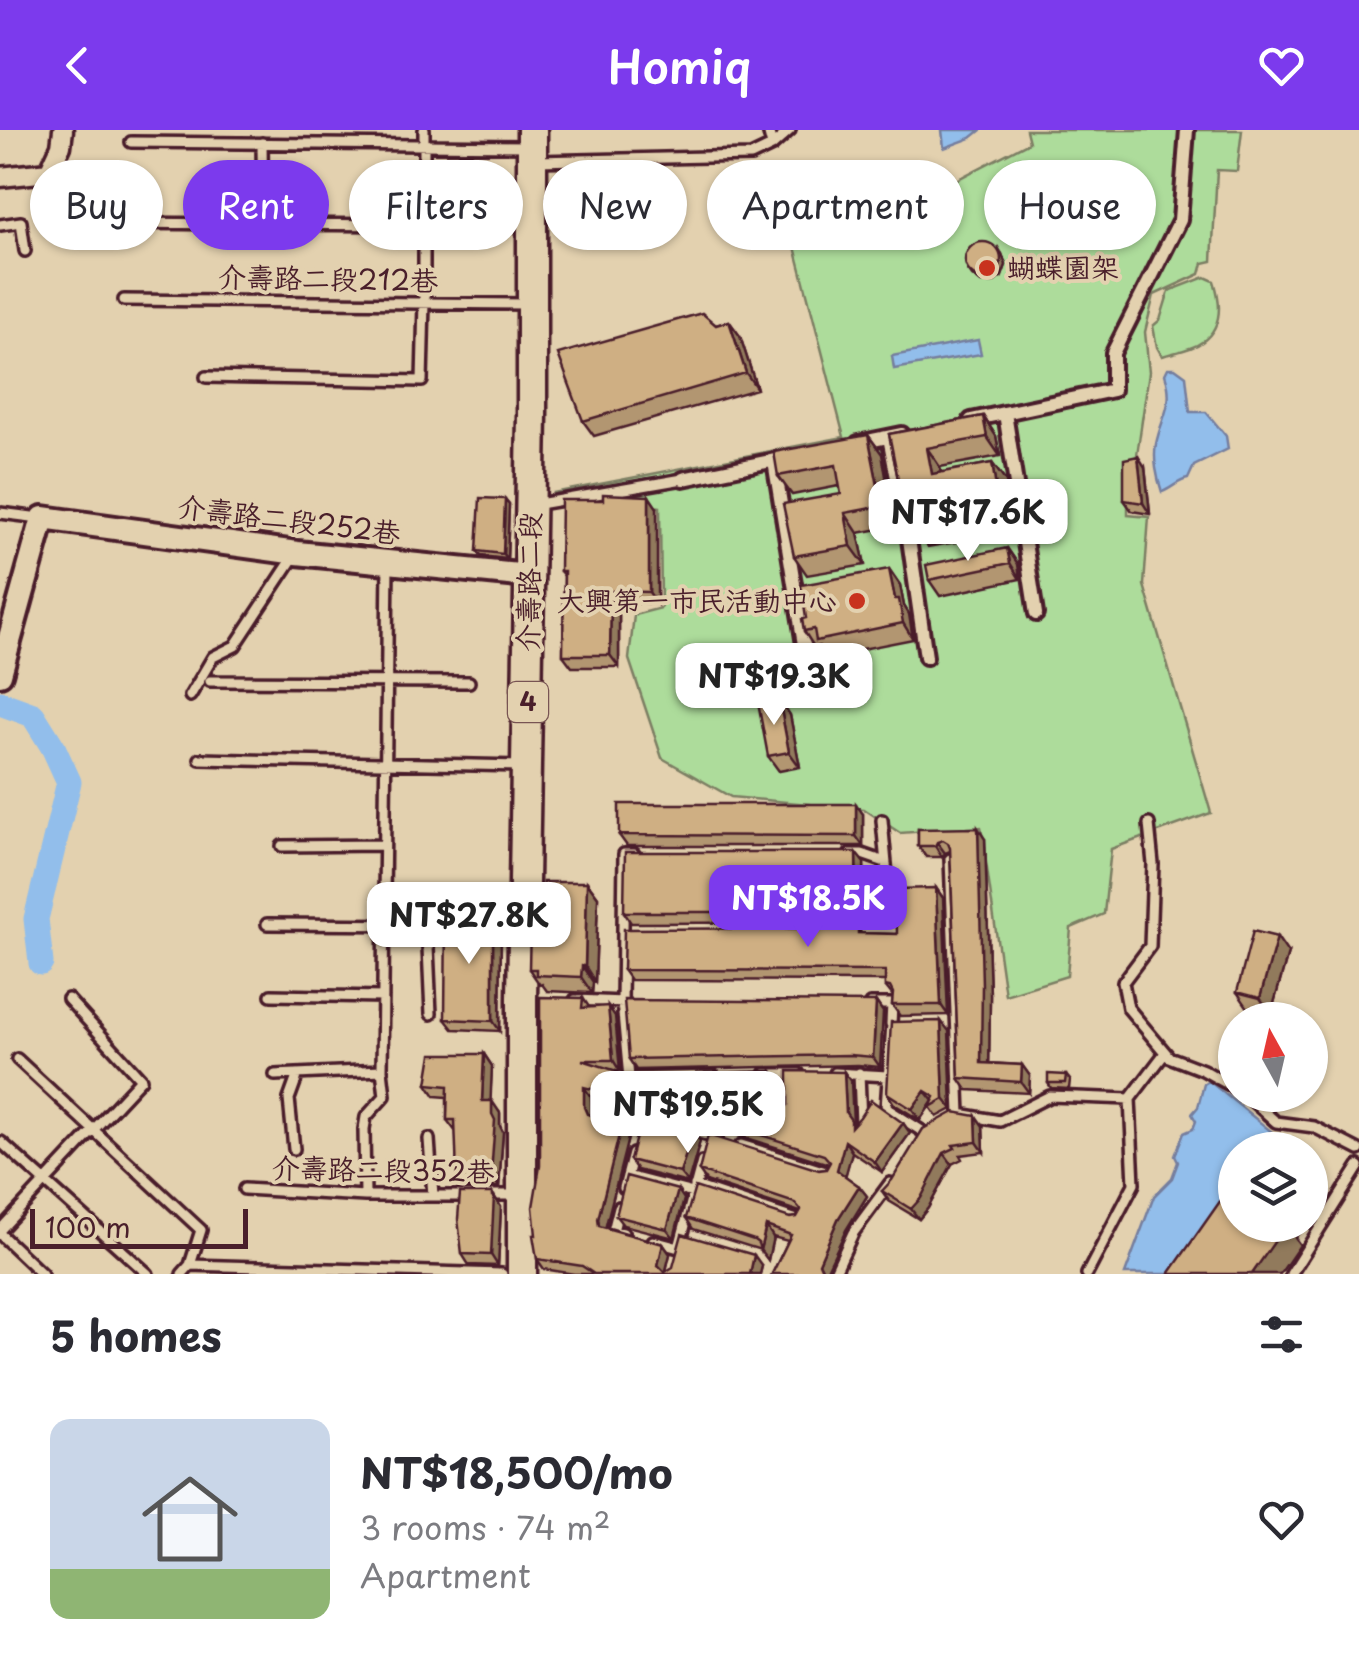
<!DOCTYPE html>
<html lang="en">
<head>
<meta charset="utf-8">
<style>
	:root { --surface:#fff; --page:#f2f2f3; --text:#2b2b33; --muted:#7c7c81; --accent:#7c3aed }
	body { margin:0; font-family:"Playpen Sans","LXGW WenKai TC",sans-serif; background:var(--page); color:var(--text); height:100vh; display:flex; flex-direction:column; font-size:38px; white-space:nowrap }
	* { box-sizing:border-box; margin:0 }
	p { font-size:32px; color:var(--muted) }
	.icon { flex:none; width:55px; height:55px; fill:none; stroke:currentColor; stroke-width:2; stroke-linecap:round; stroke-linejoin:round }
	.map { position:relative; height:1144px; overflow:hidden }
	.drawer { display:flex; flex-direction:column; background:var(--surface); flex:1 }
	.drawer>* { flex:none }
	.top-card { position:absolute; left:30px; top:30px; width:1300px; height:90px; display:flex; gap:20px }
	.needle { width:65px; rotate:352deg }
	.controls { position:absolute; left:1218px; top:872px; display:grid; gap:20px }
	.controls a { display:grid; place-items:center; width:110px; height:110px; border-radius:50%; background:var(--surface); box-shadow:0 2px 8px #0004; font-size:50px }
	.scale { position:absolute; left:30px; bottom:25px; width:218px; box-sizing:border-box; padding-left:10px; border:5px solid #4a1f2b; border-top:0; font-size:28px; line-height:35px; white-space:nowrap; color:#4a1f2b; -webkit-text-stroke:8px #e3d1af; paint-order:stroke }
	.price { position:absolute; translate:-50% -85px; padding:0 22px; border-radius:20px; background:#fff; color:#222; font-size:32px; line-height:65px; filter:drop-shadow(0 2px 5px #0008) }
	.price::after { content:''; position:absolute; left:50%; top:60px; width:30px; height:22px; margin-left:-15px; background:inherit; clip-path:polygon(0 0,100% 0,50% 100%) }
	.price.on { background:var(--accent); color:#fff }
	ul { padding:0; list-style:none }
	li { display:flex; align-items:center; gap:30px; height:250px; padding:0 50px }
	li span { display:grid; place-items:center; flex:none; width:280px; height:200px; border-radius:20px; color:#555 }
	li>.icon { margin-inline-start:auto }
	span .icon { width:120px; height:120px; fill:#fffc; stroke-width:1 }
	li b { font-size:42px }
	h2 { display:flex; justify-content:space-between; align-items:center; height:120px; padding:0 50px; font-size:42px }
	.tag { padding:0 35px; border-radius:45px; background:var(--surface); box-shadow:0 2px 8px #0004; font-size:35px; line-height:90px }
	.tag.on { background:var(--accent); color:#fff }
	header { display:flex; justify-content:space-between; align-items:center; height:130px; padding:0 50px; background:var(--accent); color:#fff; font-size:45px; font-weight:600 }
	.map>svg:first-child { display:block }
	.green { fill:#addc9b; stroke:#7c7e63; stroke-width:2.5 }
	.water { fill:#92beeb; stroke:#757e9e; stroke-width:2.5 }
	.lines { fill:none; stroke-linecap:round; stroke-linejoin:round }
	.river { stroke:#92beeb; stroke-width:25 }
	.service-casing { stroke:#4a1f2b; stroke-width:16 }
	.pedestrian-casing { stroke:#4a1f2b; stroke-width:20 }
	.minor-casing { stroke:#4a1f2b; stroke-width:25 }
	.tertiary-casing { stroke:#4a1f2b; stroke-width:30 }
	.primary-casing { stroke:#4a1f2b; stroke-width:35 }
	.service { stroke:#e3d1af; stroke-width:9 }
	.pedestrian { stroke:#e3d1af; stroke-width:12 }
	.minor { stroke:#e3d1af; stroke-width:18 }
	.tertiary { stroke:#e3d1af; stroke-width:22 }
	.primary { stroke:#e3d1af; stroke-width:28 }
	.wall { fill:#b29671; stroke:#4a1f2b; stroke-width:2.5 }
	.shaded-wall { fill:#917a5c; stroke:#4a1f2b; stroke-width:2.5 }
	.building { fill:#cfaf83; stroke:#4a1f2b; stroke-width:2.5 }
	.poi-dot { fill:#c8321e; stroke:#e3d1af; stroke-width:4 }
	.labels { text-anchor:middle; stroke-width:8; stroke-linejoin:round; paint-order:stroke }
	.shield { fill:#e3d1af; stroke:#785453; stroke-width:2.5 }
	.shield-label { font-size:25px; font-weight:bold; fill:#4a1f2b }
	.poi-label { font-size:28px; fill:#4a1f2b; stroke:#e3d1af; text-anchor:start }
	.street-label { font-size:28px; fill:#4a1f2b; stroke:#e3d1af }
</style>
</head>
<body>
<header><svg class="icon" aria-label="back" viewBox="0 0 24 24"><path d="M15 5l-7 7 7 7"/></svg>Homiq<svg class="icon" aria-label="heart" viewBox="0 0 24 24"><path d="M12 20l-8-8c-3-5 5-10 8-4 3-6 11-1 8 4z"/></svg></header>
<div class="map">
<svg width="1359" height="1144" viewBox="0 0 1359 1144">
	<rect width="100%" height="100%" fill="#e3d1af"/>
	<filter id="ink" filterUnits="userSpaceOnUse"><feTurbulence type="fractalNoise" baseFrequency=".01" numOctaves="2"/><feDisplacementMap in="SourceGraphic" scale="20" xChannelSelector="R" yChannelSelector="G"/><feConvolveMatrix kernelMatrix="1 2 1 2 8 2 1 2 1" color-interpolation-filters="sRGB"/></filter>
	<g filter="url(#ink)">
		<!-- green -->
		<path class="green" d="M1026 0H1242L1237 41 1217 40 1212 131 1203 133 1200 144 1154 165 1145 202 1149 242 1136 332 1128 336V385L1149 387 1144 455 1211 683 1111 719 1104 784 1071 798 1067 846 1005 865 981 697 900 703 864 679 731 667 662 628 629 529 634 485 661 478 660 377 610 372 554 377 553 363 844 307 784 74 853 60 862 92 872 112 887 86 1029 12Z
			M1205 147 1214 151C1221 172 1223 197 1202 212 1192 220 1174 222 1162 226L1157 217 1153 196 1160 190 1169 161Z"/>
		<!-- water -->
		<path class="water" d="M942 0H981L971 8 944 18Z
			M978 210 981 224 894 239 892 226Z
			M1168 238H1175L1186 246 1190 282H1206L1226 306 1228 319 1194 336 1188 349C1177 351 1173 358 1162 362 1157 348 1153 328 1156 314 1162 285 1175 275 1165 244Z
			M1209 951 1272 1002 1277 1011 1278 1020H1235V1062L1173 1144H1125L1154 1066 1172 1048 1178 1032 1175 1026 1184 1003 1193 999 1196 991 1192 984 1198 977 1204 954Z"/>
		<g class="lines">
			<!-- river -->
			<path class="river" d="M0 573 33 585 53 617 69 652 36 789 41 833"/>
			<defs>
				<path id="service" d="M768 0 772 16
					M131 12 528 16
					M262 13 263 94
					M536 31 751 26 772 16 790 0
					M93 93 424 95
					M0 95 21 92 25 121
					M124 170 526 174
					M206 247 422 251 424 172V0
					M533 375 683 349
					M0 383 40 388
					M210 551 469 552
					M190 566 213 527 235 516 295 425
					M200 629 523 636
					M1149 694 1153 734 1150 816 1123 852 1128 878 1169 927 1203 940 1235 958
					M282 716 383 715
					M634 724H624L622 872 629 948 714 946
					M850 724H862L885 732
					M950 729 960 984
					M267 794 427 795 431 884
					M849 800H892L882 690
					M271 865 383 867
					M575 870 624 872
					M870 874H892L891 894
					M892 894 886 978 925 1003
					M17 929 201 1100 190 1135 182 1144
					M835 943 887 946
					M859 943 861 993
					M765 944H799
					M787 944V984
					M275 945 382 940
					M1246 965 1276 992 1314 997 1359 1020
					M1130 969 1165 923
					M603 977 717 1008
					M965 985 1000 991 1050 966 1130 969
					M429 1009 433 1066
					M1 1012 148 1144
					M741 1015 829 1043
					M294 1019 289 969 298 944
					M627 1046 693 1063
					M695 1056 800 1091
					M624 1058 633 1024
					M244 1059 365 1066H469
					M485 1065H519
					M365 1066 364 999 366 987 385 966 382 940 388 433
					M619 1077 613 1101 623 1103
					M0 1100 141 949 68 869
					M0 1104 42 1144
					M653 1111 679 1118
					M680 1114 702 1032
					M190 1135 502 1144
					M834 1144 853 1103 890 1053
					M1087 1144 1134 1054 1130 969
					M1291 1144 1359 1036"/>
				<path id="pedestrian" d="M1005 283 1036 484
					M971 290 1113 260V223L1180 90 1187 0
					M889 307 909 409 926 527
					M858 313 902 304
					M774 331 807 533 831 547
					M683 349 790 327"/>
				<path id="minor" d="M0 47 49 42 61 16 63 0"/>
				<path id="tertiary" d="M0 544 43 388 297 423 529 446"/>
				<path id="primary" d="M522 1144V868L532 285V0"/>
			</defs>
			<!-- service casing -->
			<use href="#service" class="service-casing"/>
			<!-- pedestrian casing -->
			<use href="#pedestrian" class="pedestrian-casing"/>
			<!-- minor casing -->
			<use href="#minor" class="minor-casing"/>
			<!-- tertiary casing -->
			<use href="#tertiary" class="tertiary-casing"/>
			<!-- primary casing -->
			<use href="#primary" class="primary-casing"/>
			<!-- service -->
			<use href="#service" class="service"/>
			<!-- pedestrian -->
			<use href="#pedestrian" class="pedestrian"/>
			<!-- minor -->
			<use href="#minor" class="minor"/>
			<!-- tertiary -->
			<use href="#tertiary" class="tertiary"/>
			<!-- primary -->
			<use href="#primary" class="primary"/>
		</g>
		<!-- wall -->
		<path class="wall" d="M1002 124 1006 135 1002 146 993 153H981L972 146 968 140Z
			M729 191 740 206 757 259 594 306 583 291 716 195Z
			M983 286 996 306 1000 326 940 337 941 343 992 333 1006 352 1013 402 928 417 914 397 912 384 902 369 889 304Z
			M868 305 882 324 895 396 858 403 865 435 807 445 794 426 841 364 839 356 792 365 778 346Z
			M1145 337 1150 384 1132 381 1124 370Z
			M505 369 509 374 507 429 481 426 477 421Z
			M657 378V474L619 473V537H572L563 525 564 446 560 441Z
			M1007 418 1018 434 1020 449 940 466 929 450Z
			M889 439 900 455 904 476 909 484 913 509 827 526 819 516 814 517 804 501 806 488Z
			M779 569 790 585 800 637 779 641 768 626Z
			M863 684V716H627L619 705Z
			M918 699 985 709 990 866 989 933 1022 935 1030 946 1029 963 967 960 959 948 950 721 945 723 942 727H926L918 716Z
			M864 733 865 792 631 793 624 782Z
			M587 752 598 767 595 852H593L592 863 547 861 542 854 540 855 529 839 542 795Z
			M936 758 943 768 948 885 900 886 892 875 893 866 885 856V851L630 850 623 840 858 798 861 803 897 804Z
			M501 795 500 901 453 899 445 889Z
			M1288 823 1271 884 1248 878 1237 862Z
			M583 868 589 877 615 886 620 941H615L619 945 706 968 779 951V981L781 982 844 942 851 952 854 994 903 993 910 1003 882 1042 852 1022 845 1046 859 1056 867 1066 846 1100 772 1144 788 1111 773 1107 768 1130 761 1120 693 1099 686 1088H790L797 1087 800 1082 706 1051 699 1041 819 1040 826 1039 829 1034 712 997 591 967 592 985 629 1004 606 1097 663 1114 670 1124 666 1141 762 1136 760 1144H574L544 1139 537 1129 536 1105 540 1036Z
			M876 872 883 882 880 937 858 935 636 940 629 929Z
			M949 901 952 979 937 987 930 977 933 971 920 990 894 974 887 963Z
			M484 924 492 936 490 971 500 983V996L503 1002 499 1057H465L457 1046 456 1002 447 990V967L435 966 427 954Z
			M1066 945 1070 950 1069 959 1051 958 1048 953Z
			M983 996 984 1022 960 1025 962 1029 952 1034 928 1078 919 1089 889 1071 882 1061Z
			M700 1011 688 1053 637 1040 630 1030Z
			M492 1063 501 1077 498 1136 469 1135 462 1124Z
			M684 1069 674 1108 623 1095 616 1086Z"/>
		<!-- shaded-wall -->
		<path class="shaded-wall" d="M999 119 1002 124 1006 135 1002 146 999 141Z
			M729 191 740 206 757 259 746 243Z
			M983 286 996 306 1000 326 987 307Z
			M868 305 882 324 895 396 882 376Z
			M927 318 940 337 945 364 932 344Z
			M1138 326 1145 337 1150 384 1143 373Z
			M992 333 1006 352 1013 402 1000 383Z
			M649 366 657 378V474L649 462Z
			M505 369 509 374 507 429 503 424Z
			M845 383 858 403 865 435 851 416Z
			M1007 418 1018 434 1020 449 1010 433Z
			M889 439 900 455 904 476 909 484 913 509 903 493 895 469Z
			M611 461 619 473V537L610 525Z
			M779 569 790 585 800 637 789 622Z
			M856 674 863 684V716L856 706Z
			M978 698 985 709 990 866 989 944 981 933Z
			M937 712 945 723 942 727 935 716Z
			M856 723 864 733 865 792 857 782Z
			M587 752 598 767 595 852 585 836Z
			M936 758 943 768 948 885 941 875Z
			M493 785 501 795 500 901 493 891Z
			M1277 807 1288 823 1271 884 1260 868Z
			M582 836 593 852 592 863 581 847Z
			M876 872 883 882 880 937 873 927Z
			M608 876 615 886 620 941 613 930Z
			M941 891 949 901 952 979 944 969Z
			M484 924 492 936 490 983 482 971Z
			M1022 935 1030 946 1029 963 1021 952Z
			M772 941 779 951V985L772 975Z
			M844 942 851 952 853 993 858 1001 851 997 846 983Z
			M584 957 591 967 592 987 587 984 584 977Z
			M925 961 933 971 920 990 912 979Z
			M492 971 500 983V996L503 1002 499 1057 491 1045Z
			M976 986 983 996 984 1022 977 1012Z
			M622 993 629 1004 605 1099 599 1096 598 1089Z
			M903 993 910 1003 882 1042 875 1032Z
			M693 1001 700 1011 688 1053 680 1043Z
			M845 1011 852 1022 844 1051 837 1040Z
			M944 1023 952 1034 928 1078 919 1089 911 1079Z
			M859 1056 867 1066 846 1100 825 1144 819 1133 838 1089Z
			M678 1060 684 1069 674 1108 667 1099Z
			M492 1063 501 1077 498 1136 491 1125Z
			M1283 1095H1305L1295 1108 1300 1115 1280 1144H1252Z
			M766 1096 773 1107 768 1130 760 1120Z
			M663 1114 670 1124 665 1144 658 1135Z
			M754 1125 762 1136 760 1144H750Z"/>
		<!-- building -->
		<path class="building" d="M965 130a18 18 0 1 1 36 0a18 18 0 1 1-36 0Z
			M702 183 716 195 729 191 746 243 583 291 558 224Z
			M983 286 987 307 927 318 932 344 992 333 1000 383 914 397 909 367 902 369 889 304Z
			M868 305 882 376 845 383 851 416 794 426 783 374 841 364 836 335 778 346 774 322Z
			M1138 326 1143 373 1124 370V329Z
			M603 364 649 366V462L611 461 610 525H563L564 441H560L561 370H603Z
			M480 368 505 369 503 424 477 421Z
			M1007 418 1010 433 929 450 926 435Z
			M889 439 895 469H899L903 493 816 511 814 499 804 501 802 489 806 488 801 455Z
			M779 569 789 622 768 626 758 573Z
			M619 674H856V706L619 705Z
			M978 698 982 855 981 933 1022 935 1021 952 959 948 950 718 948 713 943 710 937 712 935 716H918V699Z
			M625 722H853L856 723 857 782H624Z
			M543 752H587L585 836H582L581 847 536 845V839H529L530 795H542Z
			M936 758 941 875H892L893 863 890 857 885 856V841L623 840 624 799 858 798V803L897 804 896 759Z
			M446 783 493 785V891L445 889Z
			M1253 801 1277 807 1260 868 1237 862Z
			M540 867 583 868 582 878 608 876 613 930H582L614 940 619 945H633L706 968 705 943 772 941V975L775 980 781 982 788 975V941L844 942 846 983 851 990V997L860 987 871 970 903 993 875 1032 845 1011 837 1040 859 1056 838 1089 819 1133 822 1140H832L839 1144H772L791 1105 766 1096 760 1120 758 1113 754 1110 686 1088 695 1057 790 1088 797 1087 801 1080 795 1073 699 1041 708 1005 819 1040 826 1039 830 1032 824 1025 705 987 584 957V977L587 984 622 993 598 1089 599 1096 663 1114 658 1135 665 1142 673 1137 682 1104 754 1125 750 1144H594L582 1136 537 1129 533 1105H536L533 1077 540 1036Z
			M624 870 876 872 873 927 850 925 629 929Z
			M941 891 944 969 930 977 935 967 925 961 912 979 887 963 891 892Z
			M432 924H484L482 971H492V984L495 990 491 1045 457 1046 455 990H447L448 956 427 954Z
			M1048 944 1066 945 1065 953H1048Z
			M954 982 976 986 977 1012 953 1015 955 1018 944 1023 921 1068 911 1079 882 1061 892 1050 923 999Z
			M641 987 693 1001 680 1043 630 1030Z
			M626 1046 678 1060 667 1099 616 1086Z
			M1235 1050V1095H1286L1252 1144H1169Z
			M460 1063H492V1066H494L491 1125 462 1124 458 1089Z"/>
	</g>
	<!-- markers -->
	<g class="poi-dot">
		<circle cx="987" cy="138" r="10"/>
		<circle cx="857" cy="471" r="10"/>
	</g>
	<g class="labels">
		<!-- shield labels -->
		<rect class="shield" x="508" y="552" width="40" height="40" rx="8"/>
		<g class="shield-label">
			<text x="528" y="581">4</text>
		</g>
		<!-- poi labels -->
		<g class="poi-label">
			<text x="1007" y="148">蝴蝶園架</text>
			<text x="837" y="481" text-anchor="end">大興第一市民活動中心</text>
		</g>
		<!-- street labels -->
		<g class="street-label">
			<text transform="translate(328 149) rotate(1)" y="10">介壽路二段212巷</text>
			<text transform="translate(289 390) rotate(7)" y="10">介壽路二段252巷</text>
			<text transform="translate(529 452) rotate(-89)" y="10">介壽路二段</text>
			<text transform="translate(383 1040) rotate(1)" y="10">介壽路二段352巷</text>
		</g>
	</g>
</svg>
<div class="controls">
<a><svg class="needle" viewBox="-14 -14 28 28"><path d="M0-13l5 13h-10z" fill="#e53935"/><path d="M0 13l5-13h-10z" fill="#7c7c81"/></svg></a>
<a><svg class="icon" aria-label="layers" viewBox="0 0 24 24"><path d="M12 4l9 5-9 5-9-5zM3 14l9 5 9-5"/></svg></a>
</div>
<div class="scale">100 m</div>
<b class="price" style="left:968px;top:434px">NT$17.6K</b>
<b class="price" style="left:774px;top:598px">NT$19.3K</b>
<b class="price on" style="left:808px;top:820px">NT$18.5K</b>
<b class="price" style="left:469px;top:837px">NT$27.8K</b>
<b class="price" style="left:688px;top:1026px">NT$19.5K</b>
<div class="top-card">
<a class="tag">Buy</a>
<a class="tag on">Rent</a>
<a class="tag">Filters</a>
<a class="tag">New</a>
<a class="tag">Apartment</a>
<a class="tag">House</a>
</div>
</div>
<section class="drawer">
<h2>5 homes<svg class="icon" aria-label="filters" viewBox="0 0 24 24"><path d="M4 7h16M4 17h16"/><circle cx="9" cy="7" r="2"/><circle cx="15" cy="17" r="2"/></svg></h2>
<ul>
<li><span style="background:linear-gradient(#c9d6e8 75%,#8fb573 0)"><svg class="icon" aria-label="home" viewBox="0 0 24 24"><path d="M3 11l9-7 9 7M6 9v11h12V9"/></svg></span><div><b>NT$18,500/mo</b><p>3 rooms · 74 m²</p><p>Apartment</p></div><svg class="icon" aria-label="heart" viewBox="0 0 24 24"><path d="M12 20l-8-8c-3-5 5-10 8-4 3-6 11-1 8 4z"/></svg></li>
</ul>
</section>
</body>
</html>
